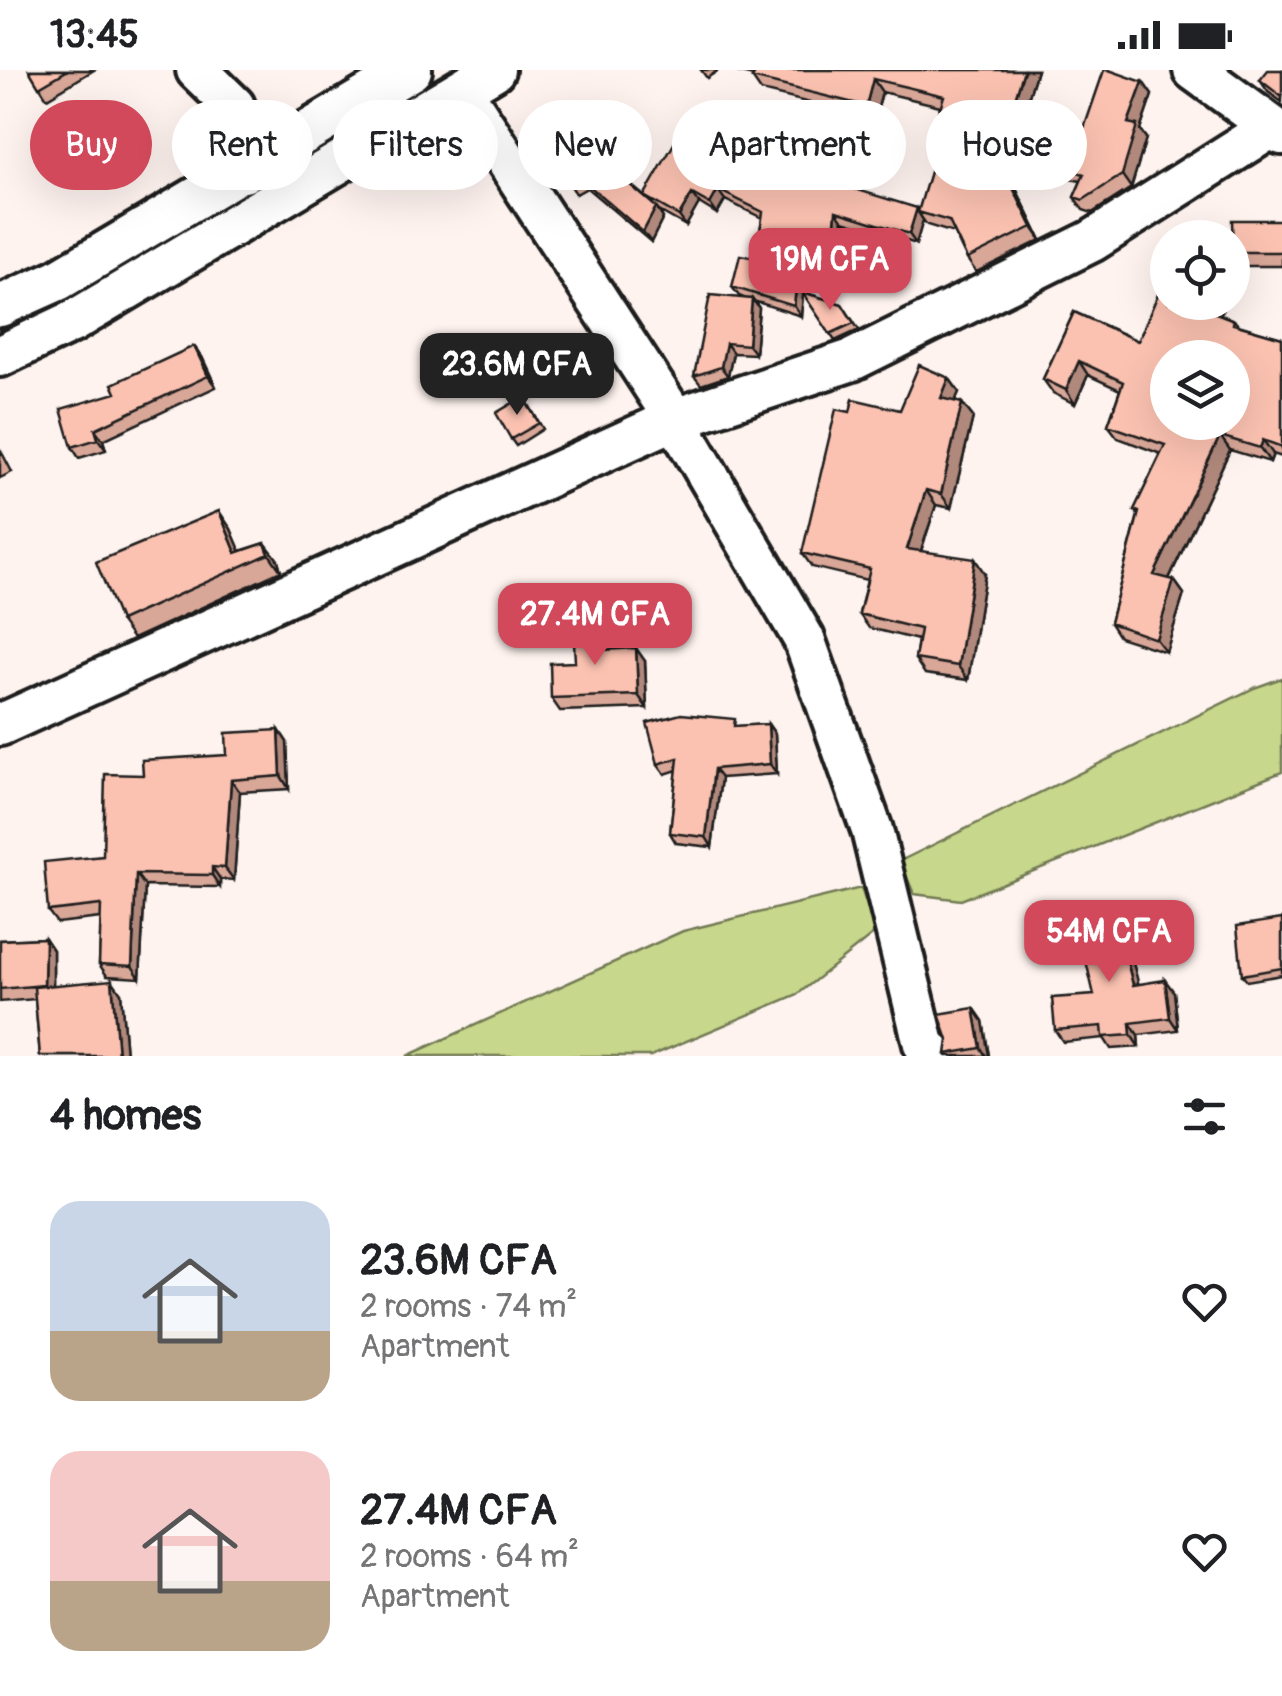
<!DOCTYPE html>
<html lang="en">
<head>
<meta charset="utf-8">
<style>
	:root { --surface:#fff; --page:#f6f6f6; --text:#202124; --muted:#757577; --accent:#d1495b }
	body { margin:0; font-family:Pangolin,sans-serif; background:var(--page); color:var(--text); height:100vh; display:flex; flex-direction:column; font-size:38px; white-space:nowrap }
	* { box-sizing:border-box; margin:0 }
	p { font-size:32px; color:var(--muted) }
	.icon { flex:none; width:55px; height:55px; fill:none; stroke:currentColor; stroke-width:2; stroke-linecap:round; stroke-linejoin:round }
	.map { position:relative; height:986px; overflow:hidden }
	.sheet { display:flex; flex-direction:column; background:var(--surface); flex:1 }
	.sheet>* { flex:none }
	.guide { position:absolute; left:30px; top:30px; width:1222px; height:90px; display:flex; gap:20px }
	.fabs { position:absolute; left:1150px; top:150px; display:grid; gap:20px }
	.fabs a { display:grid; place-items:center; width:100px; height:100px; border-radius:50%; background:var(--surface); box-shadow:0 10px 40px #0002; font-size:50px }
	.price { position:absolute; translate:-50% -85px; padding:0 22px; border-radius:20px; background:var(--accent); color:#fff; font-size:32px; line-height:65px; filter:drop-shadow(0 2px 5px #0008) }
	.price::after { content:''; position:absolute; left:50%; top:60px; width:30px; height:22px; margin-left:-15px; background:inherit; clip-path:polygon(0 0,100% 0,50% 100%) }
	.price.on { background:#222; color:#fff }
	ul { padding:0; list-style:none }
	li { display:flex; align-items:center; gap:30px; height:250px; padding:0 50px }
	li span { display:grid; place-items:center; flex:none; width:280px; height:200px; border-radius:30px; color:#555 }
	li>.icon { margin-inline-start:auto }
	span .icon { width:120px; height:120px; fill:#fffc; stroke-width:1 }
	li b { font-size:42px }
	h2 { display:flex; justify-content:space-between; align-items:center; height:120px; padding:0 50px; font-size:42px }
	.pill { padding:0 35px; border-radius:45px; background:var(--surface); box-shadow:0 10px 40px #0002; font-size:35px; line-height:90px }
	.pill.on { background:var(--accent); color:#fff }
	.status { display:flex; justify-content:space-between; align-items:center; height:70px; padding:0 50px; background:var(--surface); direction:ltr }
	.status svg { height:28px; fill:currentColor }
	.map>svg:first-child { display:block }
	.green { fill:#c7d78b; stroke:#727a54; stroke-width:2.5 }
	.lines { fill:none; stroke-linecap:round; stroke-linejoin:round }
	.minor-casing { stroke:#1c1c1c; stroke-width:48 }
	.minor { stroke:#fff; stroke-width:40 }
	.wall { fill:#d8a798; stroke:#1c1c1c; stroke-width:2.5 }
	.shaded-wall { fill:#b0887c; stroke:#1c1c1c; stroke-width:2.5 }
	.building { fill:#fbc2b1; stroke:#1c1c1c; stroke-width:2.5; fill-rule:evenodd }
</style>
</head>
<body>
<div class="status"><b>13:45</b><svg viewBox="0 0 49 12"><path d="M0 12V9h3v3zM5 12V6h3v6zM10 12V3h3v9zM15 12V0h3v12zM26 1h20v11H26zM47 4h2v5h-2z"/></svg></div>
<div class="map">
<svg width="1282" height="986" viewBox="0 0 1282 986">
	<rect width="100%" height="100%" fill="#fef3ef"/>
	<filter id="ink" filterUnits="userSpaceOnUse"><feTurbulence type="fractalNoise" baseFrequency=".01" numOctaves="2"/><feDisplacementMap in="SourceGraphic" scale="20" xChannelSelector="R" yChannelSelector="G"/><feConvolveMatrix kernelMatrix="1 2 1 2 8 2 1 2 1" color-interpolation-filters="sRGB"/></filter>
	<g filter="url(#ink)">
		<!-- green -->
		<path class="green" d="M1282 608V702L961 830 914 824 900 791 1254 618Z
			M861 818 876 862 798 924 651 986H407L683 861Z"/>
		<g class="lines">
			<defs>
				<path id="minor" d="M197 0 234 36 244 102
					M1194 0 1282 64
					M461 20 675 349 852 290 1092 171 1272 57
					M0 236 58 210 411 0
					M0 286 72 252 494 0
					M0 655 675 349 804 569 872 760 924 974 934 986"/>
			</defs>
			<!-- minor casing -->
			<use href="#minor" class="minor-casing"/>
			<!-- minor -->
			<use href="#minor" class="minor"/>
		</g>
		<!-- wall -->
		<path class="wall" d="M29 0H94L47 28Z
			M701 0H719L707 8Z
			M730 0H1037L1020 56 1081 67 1143 12 1152 25 1140 60 1146 68 1131 118 1092 143 1083 140 1074 127 1081 111 1006 98 1041 170 976 202 967 189 954 163 927 155 923 150 916 174 843 151 841 175 808 173 803 222 842 234 859 260 835 271 803 223 801 246 754 231 759 238 755 284 733 283 728 306 701 315 694 306 744 228 739 226 732 217 756 188 762 148 725 130 717 144 699 133 686 156 659 141 663 148 651 172 587 118 576 124 562 101 559 103 532 62 575 68 644 126 696 84 714 81 777 80 773 88 818 112 917 138 919 140 943 60 936 50 940 36 882 22 875 49 761 21 752 8 753 6Z
			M1282 0V32L1268 22 1260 10Z
			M1282 150V196H1242L1233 182Z
			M1074 242 1138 271 1221 245 1234 250 1238 255 1282 268V387L1273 384 1270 392 1230 380 1169 509 1174 510 1184 524 1166 582 1119 567 1110 553 1138 445 1134 440 1161 384 1118 368 1108 355 1120 320 1088 305 1075 334 1053 323 1043 309Z
			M202 287 216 317 103 370 106 380 79 388 72 377 116 323Z
			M949 308 959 322 955 331 962 333 973 347 951 438 936 435 921 481 985 504 968 610 925 604 915 589 918 570 869 558 859 544 867 510 812 497 802 483 850 342 900 340Z
			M528 333 543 359 516 376 511 369Z
			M0 379 12 402 0 408Z
			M231 459 240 481 265 473 278 490 281 501 133 569 120 551Z
			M612 565 613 579 645 591 647 638 560 641 551 628 575 592Z
			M768 654 775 664 777 704 721 708 712 777 676 773 670 763 677 700 665 704 658 694 740 656Z
			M279 660 287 672 289 719 240 722 234 810 220 809V817L145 816 140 908 107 906 99 894 101 848 57 853 48 841 103 786 143 705 227 685Z
			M1114 839 1122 851 1138 914 1174 922 1178 960 1138 965 1139 977 1111 979 1104 968 1063 972 1055 960 1094 925Z
			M1282 849V905L1247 911 1242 905Z
			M45 868 53 880V915L121 923 126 986H40L35 929 0 932V870Z
			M974 938 983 951 989 986H947L946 984Z"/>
		<!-- shaded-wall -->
		<path class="shaded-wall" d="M1024 0H1037L1016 67 1007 54Z
			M873 9 882 22 875 49 866 36Z
			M1143 12 1152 25 1140 60 1146 68 1131 118 1122 105 1128 53Z
			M770 70 777 80 771 93 764 83Z
			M997 85 1006 98 1041 170 1032 157Z
			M718 120 725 130 717 144 710 134Z
			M692 124 699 133 686 156 679 146Z
			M656 137 663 148 651 172 643 162Z
			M917 138 921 143 918 142 923 150 916 174 909 164Z
			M836 141 843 151 841 175 834 165Z
			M802 163 808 173 801 246 794 236Z
			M752 229 759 238 755 284 748 275Z
			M1211 232H1225L1218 254 1208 240Z
			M726 273 733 283 728 306 721 297Z
			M194 276 202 287 216 317 208 306Z
			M1079 291 1088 305 1075 334 1066 320Z
			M949 308 959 322 951 342 941 328Z
			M962 333 973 347 951 438 941 424Z
			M95 359 103 370 106 380 98 369Z
			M1220 366 1230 380 1164 519 1154 505Z
			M1263 370 1273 384 1270 392 1260 378Z
			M926 420 936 435 917 493 907 479Z
			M219 441 231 459 246 494 236 483Z
			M265 473 278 490 281 501 269 484Z
			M975 489 985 504 968 610 958 596Z
			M1174 510 1184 524 1166 582 1156 569Z
			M603 552 612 565 613 592 604 580Z
			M636 578 645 591 647 638 638 625Z
			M768 654 775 664 777 704 770 694Z
			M279 660 287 672 289 719 281 706Z
			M714 699 721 708 712 777 706 767Z
			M231 710 240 722 234 810 225 798Z
			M212 797 220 809V817L212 805Z
			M136 804 145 816 140 908 132 896Z
			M1114 839 1122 851 1142 927 1133 915Z
			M45 868 53 880V927L44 915Z
			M112 910 121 923 126 986H118Z
			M1165 910 1174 922 1178 960 1170 948Z
			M974 938 983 951 989 986H986L981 978Z
			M1130 953 1138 965 1139 977 1131 965Z"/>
		<!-- building -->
		<path class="building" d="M29 0H68L39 17Z
			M757 0H1024L1007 54 1081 67 1104 0H1109L1143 12 1128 53 1137 55 1122 105 1083 130 1074 127 1084 104 1078 102 1079 99 997 85 1032 157 967 189 949 151 918 142 945 52 936 50 944 26 873 9 866 36 752 8Z
			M1268 0H1282V27L1260 10Z
			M560 45 573 66 656 137 643 162 579 107 569 113 556 90 552 92 532 62Z
			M732 50 770 70 764 83 818 112 819 108 917 138 909 164 836 141 834 165 802 163 794 236 732 217 740 185 756 188 763 142 718 120 710 134 692 124 679 146 644 126 675 72 696 84 702 74 714 81Z
			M1232 150H1282V182H1233Z
			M1168 201V232H1211L1208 240 1234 250 1233 254 1282 268V377L1263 370 1260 378 1220 366 1154 505 1174 510 1156 569 1110 553 1139 442 1134 440 1165 375 1108 355 1123 312 1079 291 1066 320 1043 309 1074 242 1138 271ZM1168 288H1232V352H1168Z
			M802 222 842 234 854 253 830 264Z
			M710 225 752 229 748 275 726 273 721 297 694 306Z
			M194 276 208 306 95 359 98 369 72 377 61 339 116 323 112 314Z
			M919 295 949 308 941 328 962 333 941 424 926 420 907 479 975 489 958 596 915 589 920 559 859 544 870 499 802 483 836 339 850 342 853 329 900 340Z
			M523 327 539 353 511 369 496 343Z
			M219 441 236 483 265 473 269 484 120 551 96 492Z
			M603 552 604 580 636 578 638 625 551 628 550 593 575 592 573 554Z
			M681 644 735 649 734 656 768 654 770 694 714 699 706 767 670 763 678 688 658 694 647 653Z
			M279 660 281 706 231 710 225 798 212 797V805L136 804 132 896 99 894 101 835 48 841 44 792 103 786 105 704 143 705 142 690 227 685 226 663Z
			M1114 839 1133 915 1165 910 1170 948 1130 953 1131 965 1103 967 1102 956 1055 960 1052 928 1094 925 1076 848Z
			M1282 849V898L1242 905 1237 856Z
			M45 868 44 915 0 919V870Z
			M112 910 118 986H40L34 917Z
			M974 938 981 978 946 984 948 970 939 944Z"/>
	</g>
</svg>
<div class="fabs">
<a><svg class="icon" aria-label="locate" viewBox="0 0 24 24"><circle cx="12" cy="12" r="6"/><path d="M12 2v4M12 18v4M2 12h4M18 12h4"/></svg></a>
<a><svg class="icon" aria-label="layers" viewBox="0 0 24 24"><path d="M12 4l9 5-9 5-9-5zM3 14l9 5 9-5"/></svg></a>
</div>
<b class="price" style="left:830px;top:243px">19M CFA</b>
<b class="price on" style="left:517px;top:348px">23.6M CFA</b>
<b class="price" style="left:595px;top:598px">27.4M CFA</b>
<b class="price" style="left:1109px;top:915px">54M CFA</b>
<div class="guide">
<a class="pill on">Buy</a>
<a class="pill">Rent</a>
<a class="pill">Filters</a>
<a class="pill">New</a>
<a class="pill">Apartment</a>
<a class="pill">House</a>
</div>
</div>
<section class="sheet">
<h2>4 homes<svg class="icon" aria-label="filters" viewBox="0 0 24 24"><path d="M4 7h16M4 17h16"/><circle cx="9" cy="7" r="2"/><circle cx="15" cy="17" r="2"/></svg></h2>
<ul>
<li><span style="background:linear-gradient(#c9d6e8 65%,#b9a48a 0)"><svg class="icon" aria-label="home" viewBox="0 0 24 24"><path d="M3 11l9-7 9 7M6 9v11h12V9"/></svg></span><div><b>23.6M CFA</b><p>2 rooms · 74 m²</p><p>Apartment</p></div><svg class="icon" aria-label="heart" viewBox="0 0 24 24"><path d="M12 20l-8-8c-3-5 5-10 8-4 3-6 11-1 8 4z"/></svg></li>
<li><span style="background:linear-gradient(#f6c9c9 65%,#b9a48a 0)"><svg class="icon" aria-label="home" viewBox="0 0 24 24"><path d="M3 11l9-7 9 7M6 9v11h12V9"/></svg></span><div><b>27.4M CFA</b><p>2 rooms · 64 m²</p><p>Apartment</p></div><svg class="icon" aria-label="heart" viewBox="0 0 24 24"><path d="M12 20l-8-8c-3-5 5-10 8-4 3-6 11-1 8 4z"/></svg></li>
</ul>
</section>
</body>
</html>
